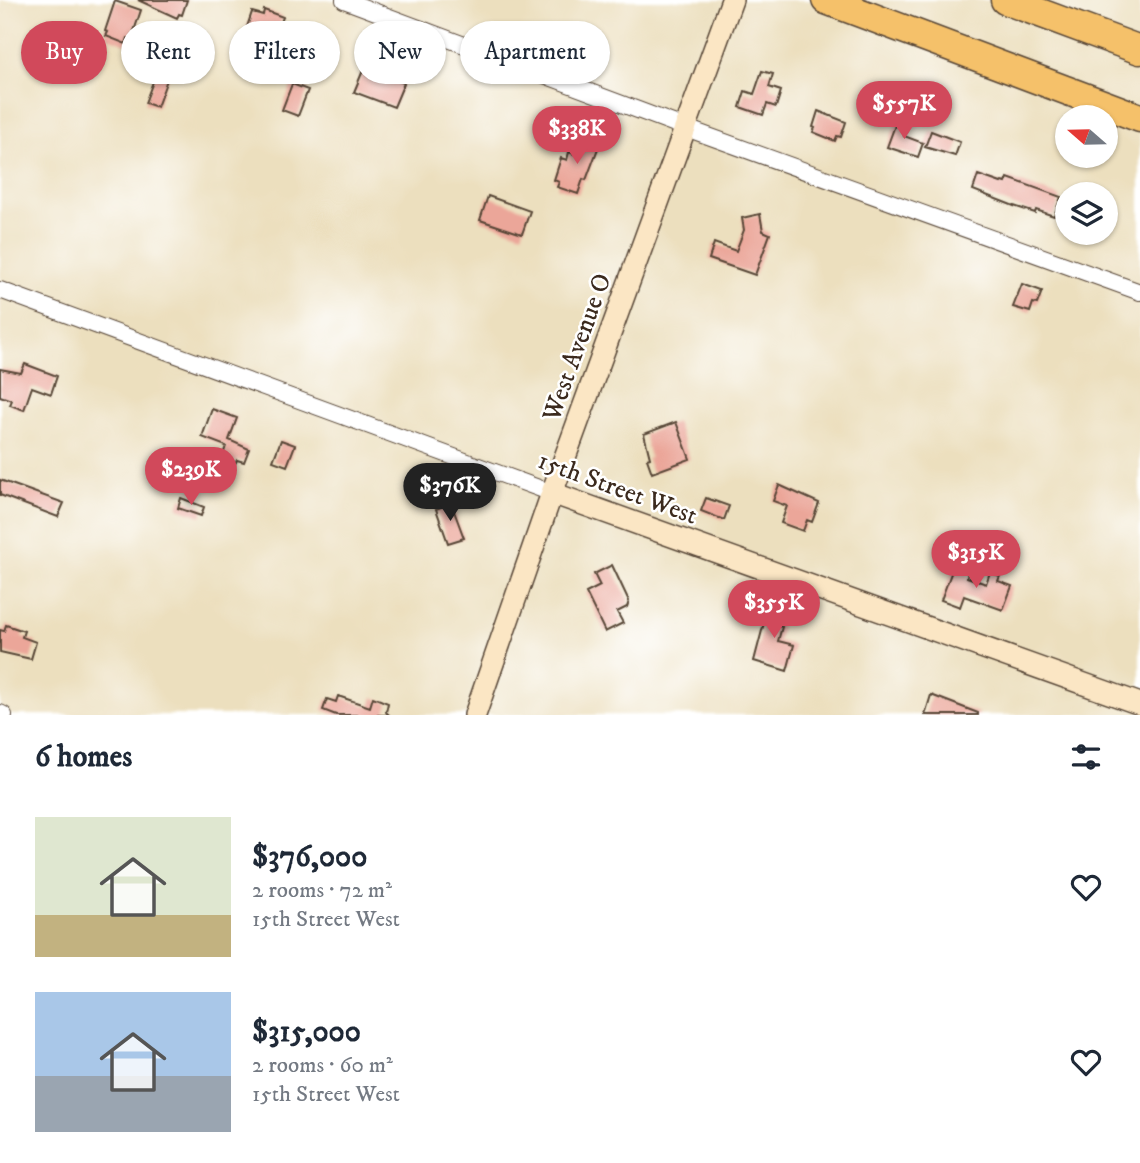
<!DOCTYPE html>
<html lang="en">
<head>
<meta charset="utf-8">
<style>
	:root { --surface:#fff; --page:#f2f2f3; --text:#1f2937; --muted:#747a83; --accent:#d1495b }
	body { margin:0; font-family:"IM FELL DW Pica",serif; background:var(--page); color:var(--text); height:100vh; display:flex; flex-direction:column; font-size:26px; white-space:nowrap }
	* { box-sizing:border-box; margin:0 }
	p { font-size:23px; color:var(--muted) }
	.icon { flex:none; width:38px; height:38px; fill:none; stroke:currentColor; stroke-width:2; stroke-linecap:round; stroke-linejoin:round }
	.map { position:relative; height:715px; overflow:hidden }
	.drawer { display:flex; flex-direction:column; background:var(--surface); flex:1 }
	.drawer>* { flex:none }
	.top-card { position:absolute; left:21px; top:21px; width:700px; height:63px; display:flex; gap:14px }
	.needle { width:46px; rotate:290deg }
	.controls { position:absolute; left:1055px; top:105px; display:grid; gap:14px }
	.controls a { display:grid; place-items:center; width:63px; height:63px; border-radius:50%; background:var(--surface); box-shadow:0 2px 5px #0004; font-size:35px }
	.price { position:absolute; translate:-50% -60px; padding:0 16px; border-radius:24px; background:var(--accent); color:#fff; font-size:23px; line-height:46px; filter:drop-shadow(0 2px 4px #0008) }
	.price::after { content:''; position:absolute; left:50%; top:42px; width:21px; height:16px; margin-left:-10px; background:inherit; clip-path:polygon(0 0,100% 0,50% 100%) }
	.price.selected { background:#222; color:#fff }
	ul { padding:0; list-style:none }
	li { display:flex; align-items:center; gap:21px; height:175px; padding:0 35px }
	li span { display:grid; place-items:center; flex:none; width:196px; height:140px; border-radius:0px; color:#555 }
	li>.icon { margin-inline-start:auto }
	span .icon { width:84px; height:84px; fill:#fffc; stroke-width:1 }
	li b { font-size:30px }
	h2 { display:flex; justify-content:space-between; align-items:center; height:84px; padding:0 35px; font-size:30px }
	.chip { padding:0 24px; border-radius:32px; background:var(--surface); box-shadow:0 2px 5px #0004; font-size:24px; line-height:63px }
	.chip.selected { background:var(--accent); color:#fff }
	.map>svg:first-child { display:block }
	.building { fill:#eba699 }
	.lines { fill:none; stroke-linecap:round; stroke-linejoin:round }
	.street-casing { stroke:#564536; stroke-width:18 }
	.secondary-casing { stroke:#564536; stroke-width:24 }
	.highway-casing { stroke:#564536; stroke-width:31 }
	.street { stroke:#fff; stroke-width:16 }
	.secondary { stroke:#fbe6c4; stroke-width:21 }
	.highway { stroke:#f5c16b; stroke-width:28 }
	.labels { text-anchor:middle; stroke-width:5; stroke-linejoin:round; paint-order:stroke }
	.street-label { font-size:26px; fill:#3b2a1e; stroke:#fff }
</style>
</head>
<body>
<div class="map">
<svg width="1140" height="715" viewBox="0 0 1140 715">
	<rect width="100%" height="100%" fill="#fff"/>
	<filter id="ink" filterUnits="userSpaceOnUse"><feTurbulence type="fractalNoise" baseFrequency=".0143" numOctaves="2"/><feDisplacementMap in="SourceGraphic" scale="14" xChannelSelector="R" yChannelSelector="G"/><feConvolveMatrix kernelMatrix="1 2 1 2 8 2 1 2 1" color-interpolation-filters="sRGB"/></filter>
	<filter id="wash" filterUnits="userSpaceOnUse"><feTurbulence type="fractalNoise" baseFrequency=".00686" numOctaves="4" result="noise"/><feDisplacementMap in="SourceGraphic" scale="28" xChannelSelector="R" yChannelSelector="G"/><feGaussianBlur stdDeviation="1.57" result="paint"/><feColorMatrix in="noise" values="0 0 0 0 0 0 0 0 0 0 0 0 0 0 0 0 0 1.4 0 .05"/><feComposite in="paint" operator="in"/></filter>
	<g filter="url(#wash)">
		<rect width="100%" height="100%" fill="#ecdfbe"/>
		<g id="blocks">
			<!-- building -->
			<path class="building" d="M138 0H187L182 15 179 14 177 18Z
				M115 1 141 10 131 40 128 38 126 44 106 36 108 32 105 31Z
				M264 10 283 17 280 25 286 27 281 40 247 27 252 12 263 15Z
				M162 51 176 55 157 107 145 103 160 63H158Z
				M364 68 404 83 394 107 354 92Z
				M762 71 773 74 769 87 781 91 776 107 767 104 763 115 740 107 745 91 754 94Z
				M292 84 308 90 298 116 282 110Z
				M818 111 846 122 841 137 837 136 835 141 813 132 815 128 813 127Z
				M897 120 908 124 904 136 923 143 918 157 887 147Z
				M931 131 960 142 955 156 925 147Z
				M580 136 600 143 586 180 583 179 578 194 557 187 559 182 554 180 561 158 567 160 569 152 574 154Z
				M978 175 1001 183 1002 182 1006 183 1008 178 1061 197 1054 216 1036 210 1035 213 1014 206 973 190Z
				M488 196 530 211 522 234 480 220Z
				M760 214 763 231 770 234 755 275 709 259 714 243 736 251 744 230 742 218Z
				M1022 284 1042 291 1037 304 1033 303 1030 312 1013 307Z
				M25 364 57 376 51 394 32 387 24 410 10 405 12 400 0 396V369L21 373Z
				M212 409 237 418 229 440 249 449 244 462 237 460 234 466 221 461 226 446 202 437Z
				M676 422 690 459 652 473 647 459 650 458 644 434Z
				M281 440 295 445 287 466 273 461Z
				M0 480 64 503 58 517 0 495Z
				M779 485 819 503 812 522 807 520 803 531 781 523 787 506 773 501Z
				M181 498 204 507 201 516 178 508Z
				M706 498 729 506 724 520 701 511Z
				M451 503 464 538 448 543 436 509Z
				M612 565 629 601 627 607 617 612 623 623 605 632 586 593 600 586 594 574Z
				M953 568 968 573 967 577 986 584 990 572 1000 576 998 581 1012 586 1003 610 964 596 960 607 941 600Z
				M770 600 786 605 779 626 782 627 778 641 794 645 787 671 754 661Z
				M6 625 24 631 22 637 36 642 31 659 0 652V630L4 631Z
				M931 695 978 713V715H925Z
				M338 696 370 707 373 697 388 703 386 712 389 715H336L323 710 327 699 336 702Z"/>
		</g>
	</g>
	<g filter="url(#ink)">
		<use href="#blocks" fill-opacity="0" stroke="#564536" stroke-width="2"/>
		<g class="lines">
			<defs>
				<path id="street" d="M344 0 686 128 1140 292
					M0 290 552 493
					M0 713 4 715"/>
				<path id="secondary" d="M552 493 1140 704
					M475 715 552 493 732 0"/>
				<path id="highway" d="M826 0 1140 118
					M1005 0 1140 50"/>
			</defs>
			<!-- street casing -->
			<use href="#street" class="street-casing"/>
			<!-- secondary casing -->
			<use href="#secondary" class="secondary-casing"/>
			<!-- highway casing -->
			<use href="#highway" class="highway-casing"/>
			<!-- street -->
			<use href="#street" class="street"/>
			<!-- secondary -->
			<use href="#secondary" class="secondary"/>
			<!-- highway -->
			<use href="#highway" class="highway"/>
		</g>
	</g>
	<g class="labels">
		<!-- street labels -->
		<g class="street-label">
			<text transform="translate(576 347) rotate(-70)" y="9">West Avenue O</text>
			<text transform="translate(618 487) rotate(20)" y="9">15th Street West</text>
		</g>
	</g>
</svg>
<div class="controls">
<a><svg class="needle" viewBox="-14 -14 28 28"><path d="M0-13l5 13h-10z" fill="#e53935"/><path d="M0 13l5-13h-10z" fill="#747a83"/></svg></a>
<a><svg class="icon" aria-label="layers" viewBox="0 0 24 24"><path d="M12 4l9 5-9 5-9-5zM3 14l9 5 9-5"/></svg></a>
</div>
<b class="price" style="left:904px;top:141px">$557K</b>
<b class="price" style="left:577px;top:166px">$338K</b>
<b class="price" style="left:191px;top:507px">$239K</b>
<b class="price selected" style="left:450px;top:523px">$376K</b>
<b class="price" style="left:976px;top:590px">$315K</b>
<b class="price" style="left:774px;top:640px">$355K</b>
<div class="top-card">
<a class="chip selected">Buy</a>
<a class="chip">Rent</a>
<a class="chip">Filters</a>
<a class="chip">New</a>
<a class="chip">Apartment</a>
</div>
</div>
<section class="drawer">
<h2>6 homes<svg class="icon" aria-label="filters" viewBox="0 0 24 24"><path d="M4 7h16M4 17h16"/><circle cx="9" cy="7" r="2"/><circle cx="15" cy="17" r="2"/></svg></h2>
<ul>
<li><span style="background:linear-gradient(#dfe7d0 70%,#c2b280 0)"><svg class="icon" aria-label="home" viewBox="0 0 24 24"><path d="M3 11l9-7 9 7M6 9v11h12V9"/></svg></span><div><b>$376,000</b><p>2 rooms · 72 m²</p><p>15th Street West</p></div><svg class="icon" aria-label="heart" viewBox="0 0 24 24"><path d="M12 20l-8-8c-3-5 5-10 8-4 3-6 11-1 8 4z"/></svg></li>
<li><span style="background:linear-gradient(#a9c7e8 60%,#9aa5b1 0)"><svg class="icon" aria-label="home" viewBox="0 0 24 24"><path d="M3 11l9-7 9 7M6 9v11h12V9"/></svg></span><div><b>$315,000</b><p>2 rooms · 60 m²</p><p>15th Street West</p></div><svg class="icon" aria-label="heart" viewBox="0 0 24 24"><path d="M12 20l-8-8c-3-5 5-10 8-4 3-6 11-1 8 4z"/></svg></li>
</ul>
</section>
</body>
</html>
